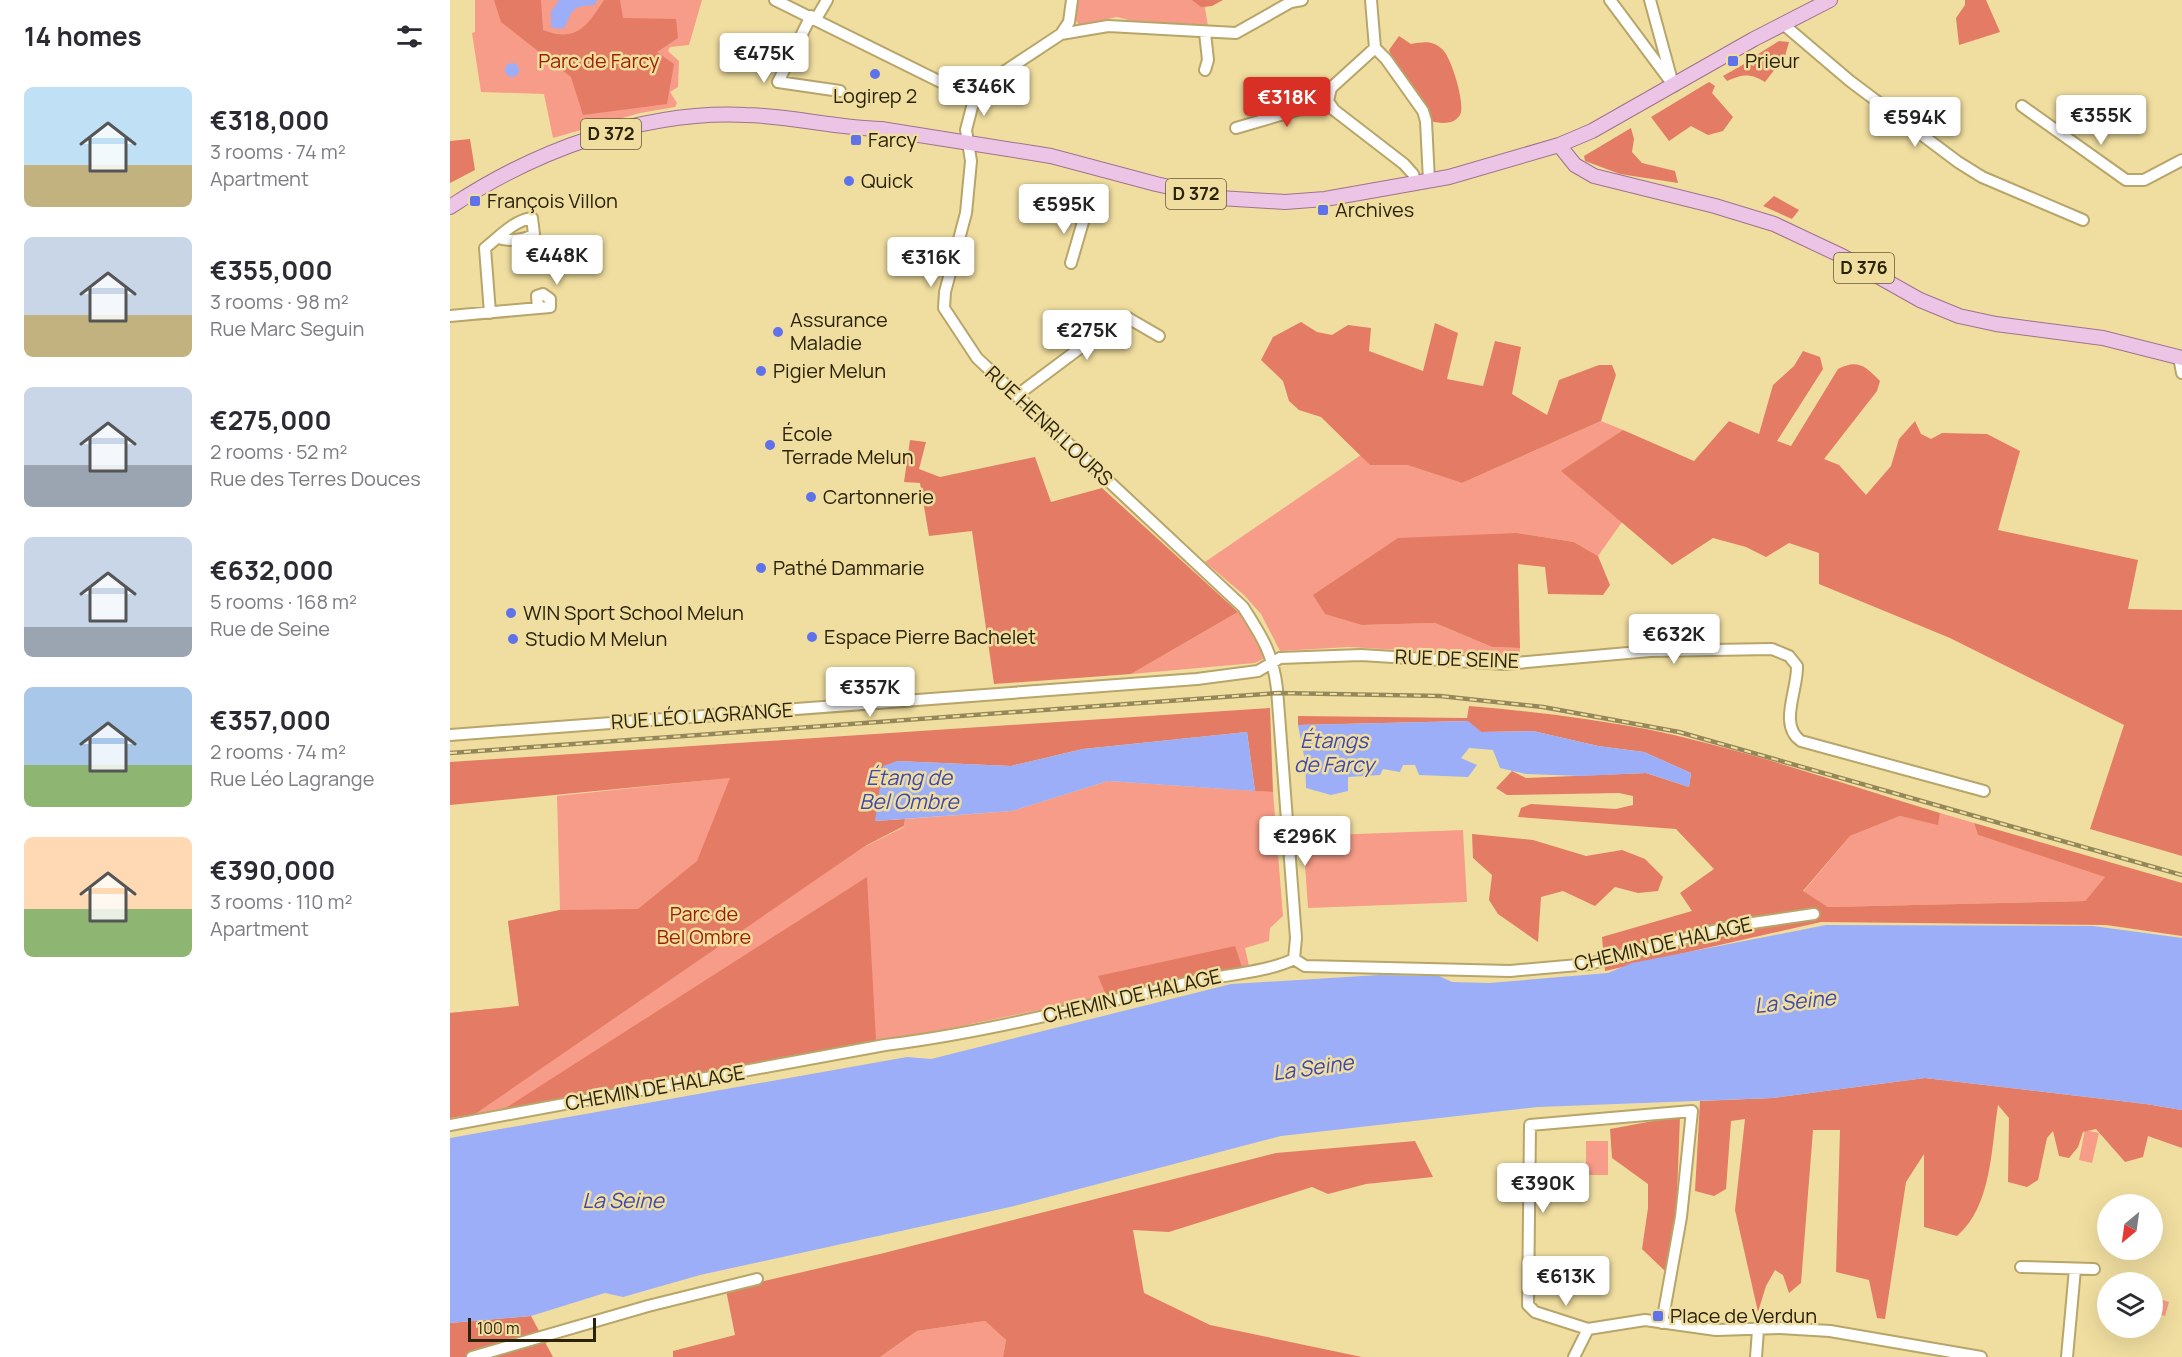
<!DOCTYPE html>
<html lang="en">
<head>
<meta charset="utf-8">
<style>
	:root { --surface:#fff; --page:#f7f7f7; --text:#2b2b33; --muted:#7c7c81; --accent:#d93025 }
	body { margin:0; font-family:Manrope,sans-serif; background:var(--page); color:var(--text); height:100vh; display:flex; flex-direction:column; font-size:22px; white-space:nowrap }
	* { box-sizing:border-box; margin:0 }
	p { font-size:20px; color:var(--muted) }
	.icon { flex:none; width:33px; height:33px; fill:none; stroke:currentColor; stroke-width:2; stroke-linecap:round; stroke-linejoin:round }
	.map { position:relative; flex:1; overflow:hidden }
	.sheet { display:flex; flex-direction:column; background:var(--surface); width:450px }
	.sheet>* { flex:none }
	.needle { width:39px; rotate:209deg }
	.controls { position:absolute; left:1647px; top:1194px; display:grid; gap:12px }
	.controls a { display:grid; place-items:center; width:66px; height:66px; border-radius:50%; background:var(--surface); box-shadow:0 6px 24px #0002; font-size:30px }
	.scale { position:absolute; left:18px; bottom:15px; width:128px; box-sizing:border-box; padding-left:6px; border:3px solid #2a230a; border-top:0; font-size:16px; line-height:21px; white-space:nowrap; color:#2a230a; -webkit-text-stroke:4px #f0dea0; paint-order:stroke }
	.price { position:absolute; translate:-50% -51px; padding:0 14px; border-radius:6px; background:#fff; color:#222; font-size:20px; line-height:39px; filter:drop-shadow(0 2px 3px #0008) }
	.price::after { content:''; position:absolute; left:50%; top:36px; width:18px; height:14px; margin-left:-9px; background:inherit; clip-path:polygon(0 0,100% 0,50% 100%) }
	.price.selected { background:var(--accent); color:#fff }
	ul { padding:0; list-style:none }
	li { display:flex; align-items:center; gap:18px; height:150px; padding:0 24px }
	li span { display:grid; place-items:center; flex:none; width:168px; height:120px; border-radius:9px; color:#555 }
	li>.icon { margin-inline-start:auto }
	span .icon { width:72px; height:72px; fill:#fffc; stroke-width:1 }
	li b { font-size:26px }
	h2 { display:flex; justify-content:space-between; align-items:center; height:72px; padding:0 24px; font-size:26px }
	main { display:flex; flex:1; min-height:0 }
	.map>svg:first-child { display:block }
	.green { fill:#f79c88 }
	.forest { fill:#e47b64 }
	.water { fill:#9caef7 }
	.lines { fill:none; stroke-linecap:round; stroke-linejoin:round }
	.minor-casing { stroke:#b7a569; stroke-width:14 }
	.major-casing { stroke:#a0728d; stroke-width:16 }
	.minor { stroke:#fff; stroke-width:10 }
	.major { stroke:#ecc4e5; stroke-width:14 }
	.rail-casing { stroke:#94875a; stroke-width:4.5 }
	.rail { stroke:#f0dea0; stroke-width:2; stroke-dasharray:7; stroke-linecap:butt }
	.poi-dot { fill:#5f72e9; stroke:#f0dea0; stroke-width:2 }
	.labels { text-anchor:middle; stroke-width:5; stroke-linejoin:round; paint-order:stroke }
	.shield { fill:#f0dea0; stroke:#655b37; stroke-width:1.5 }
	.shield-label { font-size:18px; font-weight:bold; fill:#2a230a }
	.park-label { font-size:20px; fill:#9d1f01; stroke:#f0dea0 }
	.poi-label { font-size:20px; fill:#2a230a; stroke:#f0dea0; text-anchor:start }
	.street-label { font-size:20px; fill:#2a230a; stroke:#f0dea0 }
	.water-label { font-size:21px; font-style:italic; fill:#3d48b1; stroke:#f0dea0 }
</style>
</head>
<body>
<main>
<section class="sheet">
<h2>14 homes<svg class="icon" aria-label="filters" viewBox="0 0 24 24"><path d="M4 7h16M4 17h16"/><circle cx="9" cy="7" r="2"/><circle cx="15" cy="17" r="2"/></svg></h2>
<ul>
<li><span style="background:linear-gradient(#bfe0f5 65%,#c2b280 0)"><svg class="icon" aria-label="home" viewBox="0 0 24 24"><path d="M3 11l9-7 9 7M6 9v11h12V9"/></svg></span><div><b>€318,000</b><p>3 rooms · 74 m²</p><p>Apartment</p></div></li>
<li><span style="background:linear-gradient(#c9d6e8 65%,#c2b280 0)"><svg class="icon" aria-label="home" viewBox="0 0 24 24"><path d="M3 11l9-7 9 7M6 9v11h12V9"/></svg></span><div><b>€355,000</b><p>3 rooms · 98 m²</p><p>Rue Marc Seguin</p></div></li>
<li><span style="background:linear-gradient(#c9d6e8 65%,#9aa5b1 0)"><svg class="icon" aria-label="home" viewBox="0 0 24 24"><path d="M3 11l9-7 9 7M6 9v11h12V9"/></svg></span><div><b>€275,000</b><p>2 rooms · 52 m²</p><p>Rue des Terres Douces</p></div></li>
<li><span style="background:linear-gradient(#c9d6e8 75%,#9aa5b1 0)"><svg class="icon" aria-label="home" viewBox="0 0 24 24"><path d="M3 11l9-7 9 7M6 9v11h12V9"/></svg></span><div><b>€632,000</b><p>5 rooms · 168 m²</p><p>Rue de Seine</p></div></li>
<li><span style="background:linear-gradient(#a9c7e8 65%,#8fb573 0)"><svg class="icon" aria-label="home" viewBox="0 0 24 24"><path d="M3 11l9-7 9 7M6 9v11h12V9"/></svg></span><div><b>€357,000</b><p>2 rooms · 74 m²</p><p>Rue Léo Lagrange</p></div></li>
<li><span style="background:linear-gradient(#ffd9b3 60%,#8fb573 0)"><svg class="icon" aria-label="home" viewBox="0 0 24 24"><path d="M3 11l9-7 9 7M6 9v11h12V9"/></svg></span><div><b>€390,000</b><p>3 rooms · 110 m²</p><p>Apartment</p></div></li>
</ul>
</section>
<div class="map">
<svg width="1732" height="1357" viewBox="0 0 1732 1357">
	<rect width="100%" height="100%" fill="#f0dea0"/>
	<!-- green -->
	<path class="green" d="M25 0H252L239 45 220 47 218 51 229 61 228 87 220 92 227 103 225 107 190 113 103 138 94 94 31 92 22 33 25 32Z
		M626 0H761L755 8 759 32 710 28 667 17 629 25 625 19Z
		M1151 421 1173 430 1112 471 1172 522 1148 556 1124 542 1067 533 912 625 985 623 1042 647 1070 648V657L899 647 830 651 811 614 794 595 755 562 911 455 920 465H957L1012 483Z
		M788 612C802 620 812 643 813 659L805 663 681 674Z
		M400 765 416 846 454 827 455 819 562 811 658 781 823 792 833 916 820 928 819 941 795 948 799 966 502 1028 0 1118V1013L69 1006 58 921 110 910 107 796Z
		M1490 813 1524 823 1528 835 1656 876 1635 901 1378 907 1353 892 1400 836 1450 816 1487 824Z
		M1013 830 1017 902 858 908 853 836Z
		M1635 1130 1649 1133 1642 1163 1629 1160Z
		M1136 1141H1158V1175H1136Z
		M1702 1297 1719 1302 1715 1316 1703 1312Z
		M535 1321 556 1340 553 1357H430L467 1331Z"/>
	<!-- forest -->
	<path class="forest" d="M44 0H91L93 30C127 43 137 26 154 0H170L173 18 226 19 228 38 207 52 224 64 217 104 133 115 121 77 51 22Z
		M742 0H773L762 6 751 7Z
		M1515 0H1536L1550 32 1509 45 1506 18 1515 5Z
		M949 36 961 44C973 42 982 40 992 49 1001 56 1016 105 1010 115 1003 126 990 123 979 121L945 67 939 50Z
		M1329 41 1339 42 1335 56 1315 82C1300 73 1293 74 1277 81L1273 76 1296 63 1304 66 1305 56Z
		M1259 82 1265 86 1262 93 1283 117 1273 131 1258 135 1241 126 1219 141 1201 117Z
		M1181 128 1184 139 1182 152 1192 163 1225 171 1228 183 1170 174 1135 161 1134 156Z
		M20 139 25 170 0 183V141Z
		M1324 196 1349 210 1342 219 1313 206Z
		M851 322 867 332 882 335 898 325 921 328 919 351 973 371 985 323 1008 333 997 379 1033 386 1045 341 1071 347 1062 394 1097 415 1109 380 1149 365H1162L1166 375 1151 421 1012 483 957 465H920L871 417 849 410 839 401 833 381 811 360 823 337Z
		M1353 351 1370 357 1373 369 1327 441 1341 446 1388 369C1408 359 1415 366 1430 381L1427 391 1374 459 1389 465 1416 495 1441 466 1449 439 1465 421 1471 434 1481 439 1492 433 1537 434 1570 451 1548 530 1688 560 1678 609 1732 610V856L1640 829 1674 725 1500 638 1369 584V553L1339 543 1316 557 1296 547 1263 538 1222 565 1111 471 1173 430 1244 461 1279 421 1309 434 1323 385 1344 366Z
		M460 440 476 442 469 469 490 477 585 457 601 502 652 488 788 612 681 674 544 684 522 531 479 536 470 483 454 482Z
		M1067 533 1124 542 1148 556 1160 585 1153 595 1098 594 1095 567 1068 564 1070 648 1042 647 985 623 912 625 875 614 863 595 948 538Z
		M1019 706C1079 711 1137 718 1196 729 1294 749 1394 784 1490 813L1488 825 1450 816 1400 836 1353 891 1378 907 1635 901 1655 877 1528 835 1524 823 1732 883V936L1656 925 1371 922 1155 971 1152 937 1242 911 1230 893 1264 869 1226 829 1068 817 1071 808 1081 804 1166 809 1183 805V796L1169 793 1057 795 1046 788 1062 771 1076 778 1196 773 1239 787 1241 773 1194 752 1148 746 1083 731 1031 732 1017 721 848 725V716L1017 718Z
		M820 708 823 792 805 791 797 732 633 749 561 766 447 761 425 821 455 819 454 826 415 846 25 1114 0 1118V1013L69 1006 58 921 110 910 188 909 247 861 280 778 0 805V762Z
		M1022 834 1083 840 1136 856 1172 850 1195 859 1213 877 1208 891 1188 893 1165 887 1145 906 1113 891 1091 897 1088 942 1048 914 1039 900 1042 875 1023 858Z
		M417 877 426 1041 54 1109Z
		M785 946 792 967 656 995 648 976Z
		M1475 1078 1696 1104 1732 1110V1148L1698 1136 1693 1157 1675 1162 1646 1129 1633 1132 1628 1147 1619 1158 1609 1156 1603 1131 1597 1138 1588 1180 1577 1187 1558 1182 1559 1118 1548 1105C1541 1148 1542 1206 1507 1236L1474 1227V1154L1456 1182 1435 1319 1427 1318 1419 1280 1386 1272 1390 1130H1363L1351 1283 1339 1293 1333 1275 1325 1270 1316 1286 1308 1312 1285 1210 1295 1119 1281 1121 1276 1189 1264 1196 1245 1191 1250 1101 1323 1098Z
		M1230 1116 1226 1221 1215 1271 1192 1249 1198 1208V1184L1162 1158 1160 1129Z
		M965 1141 983 1177 916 1184 878 1194 862 1187 719 1232 683 1230 694 1293 760 1325 912 1357H553L556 1340 535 1321 467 1331 430 1357H223V1351L285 1335 276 1290 434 1253 826 1153Z
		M81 1316 103 1357H0V1323Z"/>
	<!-- water -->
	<path class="water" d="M109 0H146L147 1 144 5C122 7 124 7 115 27L109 29 101 27V12Z
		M55 70a7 7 0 1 1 14 0a7 7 0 1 1-14 0Z
		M1018 721 1031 732 1083 731 1148 746 1194 752 1241 773 1239 787 1196 773 1132 776 1076 774 1050 768 1043 750 1019 748 1011 758 1027 765 1018 777 969 775 965 765H953L950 772 933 769 930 775 898 777V791L881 795 856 788 855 761 848 725Z
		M797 732 805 791 658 781 562 811 425 821 433 766 447 761 561 766 633 749Z
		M1376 925 1643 926 1732 938V1110L1696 1104 1475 1078 1323 1098 1088 1107 831 1136 560 1207 250 1275 173 1297 155 1293 81 1316 0 1323V1138L457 1057 481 1059 781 984 929 975 989 976 1002 982 1039 983 1158 973 1182 963Z"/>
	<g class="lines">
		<defs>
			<path id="minor" d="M325 0 521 97
				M921 0 925 48 881 88 878 101 884 110 954 164 963 174 966 184
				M1160 0 1224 86
				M1200 0 1221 77
				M361 16 328 82 390 91
				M366 19 377 0
				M1333 24 1400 81 1508 162 1532 177 1633 220
				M611 34 658 26 786 33 841 2 852 0
				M925 48 936 59 973 111 976 121 979 181
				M755 70 758 60 755 33
				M521 97 523 103 516 130 521 161 516 213 495 292 494 308 527 358 793 607C812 637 823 653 827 689L846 938 844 959
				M521 97 534 85 611 34 619 22 622 0
				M1572 106 1676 180H1694L1732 160
				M786 128 878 101
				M621 263 635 215
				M40 313 35 248C48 238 64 220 82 218L84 234C74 241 59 241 48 238
				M0 316 100 307V299L93 294 87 296 88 308
				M1729 357 1732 373
				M566 396 669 319 678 318 709 336
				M0 735 747 679 808 671 830 658 911 655 1055 664 1200 651 1322 649 1339 656 1347 666C1348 690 1328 725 1351 741L1534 791
				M844 959 855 966 1060 971 1139 964 1282 926 1364 914
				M0 1125 435 1045C539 1032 640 1005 742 982 771 975 819 972 844 959
				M1571 1267 1644 1269
				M1138 1329 1085 1312 1078 1305 1080 1125 1242 1111 1231 1217 1212 1323
				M22 1357 198 1306 307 1279
				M1124 1357 1138 1329 1195 1320 1266 1330 1330 1328 1380 1331 1531 1357
				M1306 1357 1308 1330
				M1617 1357 1625 1269"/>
			<path id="major" d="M1109 145 1125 165 1144 176 1265 206 1324 224 1392 256 1470 300 1509 316 1546 324 1653 338 1732 358
				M0 207C84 151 193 110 296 115 341 116 386 128 431 129L601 156 706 184 769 198 835 202 875 199 999 177 1109 145 1142 131 1304 39 1380 0"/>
		</defs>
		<!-- minor casing -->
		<use href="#minor" class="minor-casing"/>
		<!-- major casing -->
		<use href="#major" class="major-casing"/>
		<!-- minor -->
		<use href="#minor" class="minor"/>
		<!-- major -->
		<use href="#major" class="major"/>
		<defs>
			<path id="rail" d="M0 753 828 693 990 696 1093 707 1229 732 1732 875"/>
		</defs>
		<!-- rail casing -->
		<use href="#rail" class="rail-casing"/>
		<!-- rail -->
		<use href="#rail" class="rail"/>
	</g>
	<!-- markers -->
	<g class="poi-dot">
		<rect x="1277" y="55" width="12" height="12" rx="3"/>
		<circle cx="425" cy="74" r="6"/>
		<rect x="400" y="134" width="12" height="12" rx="3"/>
		<circle cx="399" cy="181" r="6"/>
		<rect x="19" y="195" width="12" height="12" rx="3"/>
		<rect x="867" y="204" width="12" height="12" rx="3"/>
		<circle cx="328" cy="332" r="6"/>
		<circle cx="311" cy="371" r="6"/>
		<circle cx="320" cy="445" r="6"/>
		<circle cx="361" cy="497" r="6"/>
		<circle cx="311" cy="568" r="6"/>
		<circle cx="61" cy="613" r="6"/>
		<circle cx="362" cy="637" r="6"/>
		<circle cx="63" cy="639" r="6"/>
		<rect x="1202" y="1310" width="12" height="12" rx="3"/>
	</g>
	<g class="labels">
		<!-- shield labels -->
		<g class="shield">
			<rect x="131" y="119" width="60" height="30" rx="4.5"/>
			<rect x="716" y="179" width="60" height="30" rx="4.5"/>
			<rect x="1384" y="253" width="60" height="30" rx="4.5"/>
		</g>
		<g class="shield-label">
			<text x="161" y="140">D 372</text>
			<text x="746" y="200">D 372</text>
			<text x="1414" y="274">D 376</text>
		</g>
		<!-- park labels -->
		<g class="park-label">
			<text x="149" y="68">Parc de Farcy</text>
			<text x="254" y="921">Parc de<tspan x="254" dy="23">Bel Ombre</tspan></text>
		</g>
		<!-- poi labels -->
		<g class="poi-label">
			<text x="1295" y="68">Prieur</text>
			<text x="425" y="103" text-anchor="middle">Logirep 2</text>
			<text x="418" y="147">Farcy</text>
			<text x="411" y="188">Quick</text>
			<text x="37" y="208">François Villon</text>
			<text x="885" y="217">Archives</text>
			<text x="340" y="327">Assurance<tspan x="340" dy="23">Maladie</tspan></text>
			<text x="323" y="378">Pigier Melun</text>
			<text x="332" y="441">École<tspan x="332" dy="23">Terrade Melun</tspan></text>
			<text x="373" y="504">Cartonnerie</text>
			<text x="323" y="575">Pathé Dammarie</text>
			<text x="73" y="620">WIN Sport School Melun</text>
			<text x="374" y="644">Espace Pierre Bachelet</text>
			<text x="75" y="646">Studio M Melun</text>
			<text x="1220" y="1323">Place de Verdun</text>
		</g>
		<!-- street labels -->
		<g class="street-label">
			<text transform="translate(599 426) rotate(43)" y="7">RUE HENRI LOURS</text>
			<text transform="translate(1007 659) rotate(2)" y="7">RUE DE SEINE</text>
			<text transform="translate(252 716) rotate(-4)" y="7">RUE LÉO LAGRANGE</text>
			<text transform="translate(1213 944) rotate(-13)" y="7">CHEMIN DE HALAGE</text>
			<text transform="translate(682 996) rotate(-13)" y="7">CHEMIN DE HALAGE</text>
			<text transform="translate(205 1088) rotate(-10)" y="7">CHEMIN DE HALAGE</text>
		</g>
		<!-- water labels -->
		<g class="water-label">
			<text x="884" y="748">Étangs<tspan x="884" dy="24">de Farcy</tspan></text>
			<text x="459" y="785">Étang de<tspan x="459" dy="24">Bel Ombre</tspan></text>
			<text transform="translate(1345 1002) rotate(-6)" y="7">La Seine</text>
			<text transform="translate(863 1068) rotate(-8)" y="7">La Seine</text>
			<text x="173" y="1208">La Seine</text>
		</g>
	</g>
</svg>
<div class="controls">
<a><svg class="needle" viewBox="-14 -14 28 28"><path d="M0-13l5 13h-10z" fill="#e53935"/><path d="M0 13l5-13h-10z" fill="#7c7c81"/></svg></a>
<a><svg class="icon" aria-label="layers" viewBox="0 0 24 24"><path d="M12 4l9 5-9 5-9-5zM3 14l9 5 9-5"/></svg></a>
</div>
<div class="scale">100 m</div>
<b class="price" style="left:314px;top:84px">€475K</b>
<b class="price" style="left:534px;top:117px">€346K</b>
<b class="price selected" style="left:837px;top:128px">€318K</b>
<b class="price" style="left:1651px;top:146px">€355K</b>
<b class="price" style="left:1465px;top:148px">€594K</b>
<b class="price" style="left:614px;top:235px">€595K</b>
<b class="price" style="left:107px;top:286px">€448K</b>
<b class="price" style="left:481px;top:288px">€316K</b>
<b class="price" style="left:637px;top:361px">€275K</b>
<b class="price" style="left:1224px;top:665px">€632K</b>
<b class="price" style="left:420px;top:718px">€357K</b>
<b class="price" style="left:855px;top:867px">€296K</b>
<b class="price" style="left:1093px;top:1214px">€390K</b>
<b class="price" style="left:1116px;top:1307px">€613K</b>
</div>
</main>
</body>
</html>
